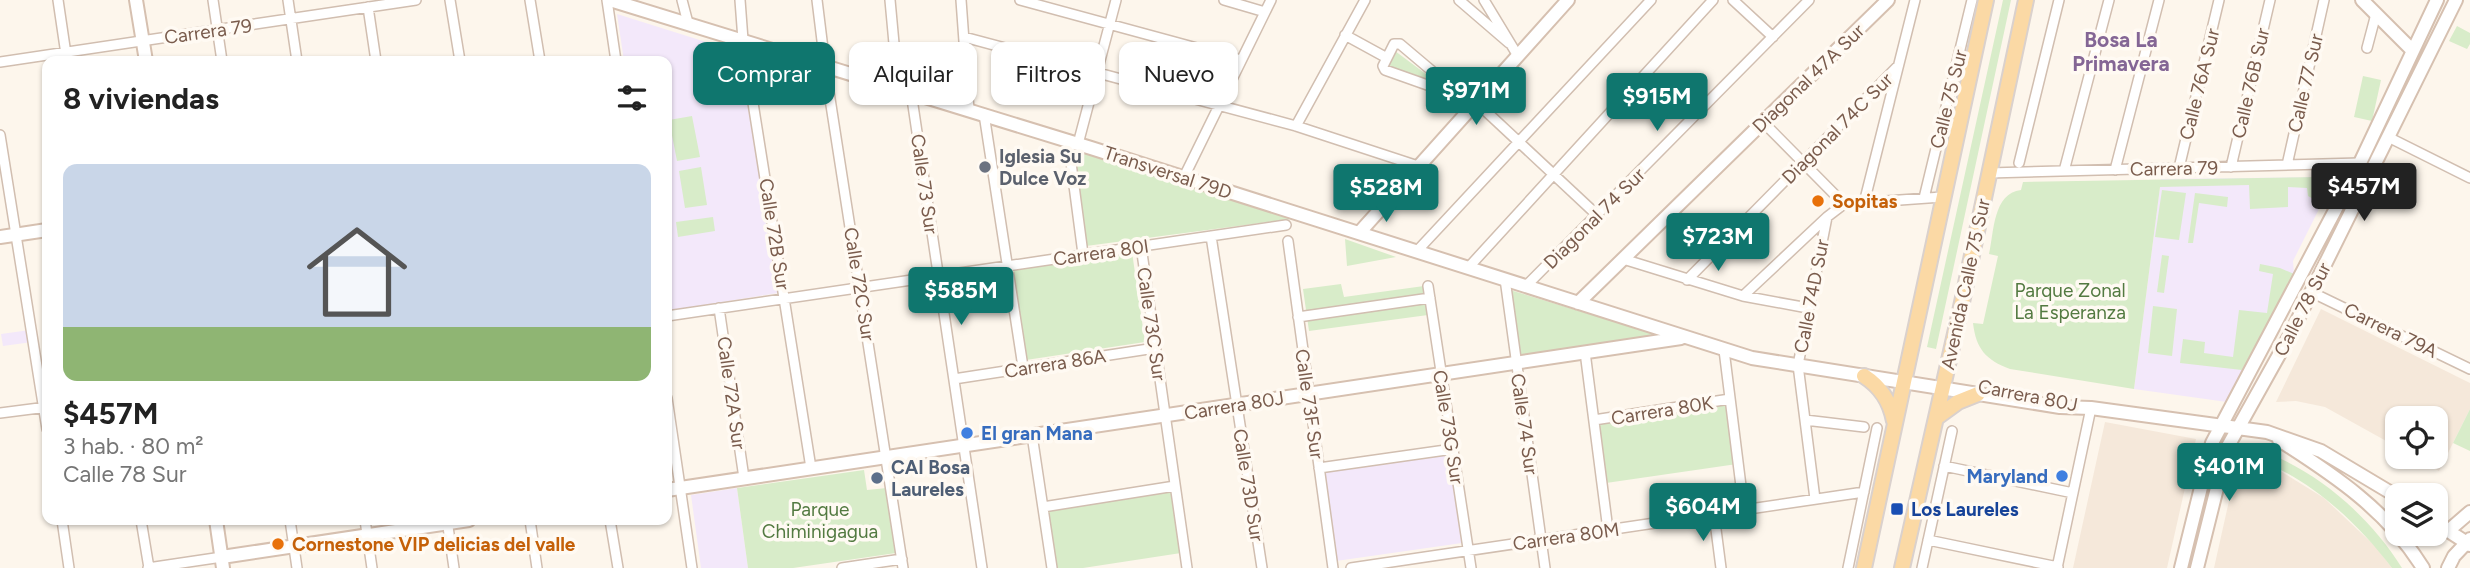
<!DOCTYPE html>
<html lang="es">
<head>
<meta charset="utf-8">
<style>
	:root { --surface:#fff; --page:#f6f6f6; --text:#222; --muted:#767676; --line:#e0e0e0; --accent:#0f766e }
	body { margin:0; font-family:Figtree,sans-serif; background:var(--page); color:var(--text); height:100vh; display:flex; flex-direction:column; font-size:26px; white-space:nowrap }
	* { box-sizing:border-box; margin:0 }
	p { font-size:23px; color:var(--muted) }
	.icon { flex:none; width:38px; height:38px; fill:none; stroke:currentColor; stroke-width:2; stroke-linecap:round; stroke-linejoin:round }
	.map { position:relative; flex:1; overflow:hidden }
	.details { position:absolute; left:42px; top:56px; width:630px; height:469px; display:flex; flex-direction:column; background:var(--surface); border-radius:14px; box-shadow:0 2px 5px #0004 }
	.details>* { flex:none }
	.top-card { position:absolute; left:693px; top:42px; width:665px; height:63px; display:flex; gap:14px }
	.tools { position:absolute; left:2385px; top:406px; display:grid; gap:14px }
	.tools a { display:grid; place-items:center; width:63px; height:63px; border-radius:14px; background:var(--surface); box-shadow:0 2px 5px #0004; font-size:35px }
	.price { position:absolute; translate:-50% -60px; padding:0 16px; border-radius:7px; background:var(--accent); color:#fff; font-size:23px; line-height:46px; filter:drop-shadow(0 2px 4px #0008) }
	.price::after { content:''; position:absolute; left:50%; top:42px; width:21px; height:16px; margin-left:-10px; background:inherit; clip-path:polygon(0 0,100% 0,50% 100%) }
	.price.selected { background:#222; color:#fff }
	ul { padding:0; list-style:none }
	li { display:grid; align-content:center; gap:14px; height:371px; padding:0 21px }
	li+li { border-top:2px solid var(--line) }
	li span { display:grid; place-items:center; height:217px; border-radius:14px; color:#555 }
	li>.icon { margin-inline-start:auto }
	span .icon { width:126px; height:126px; fill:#fffc; stroke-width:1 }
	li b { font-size:30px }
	h2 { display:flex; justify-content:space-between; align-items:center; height:84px; padding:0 21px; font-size:30px }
	.chip { padding:0 24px; border-radius:14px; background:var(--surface); box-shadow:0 2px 5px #0004; font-size:24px; line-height:63px }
	.chip.selected { background:var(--accent); color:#fff }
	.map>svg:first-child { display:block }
	.residential { fill:#f5e8da }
	.education { fill:#f3e8fa }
	.green { fill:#d8ecc9 }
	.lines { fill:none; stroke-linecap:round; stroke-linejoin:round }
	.street-casing { stroke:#d1beb0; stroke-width:12 }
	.secondary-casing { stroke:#d6c0b0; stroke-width:16 }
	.primary-casing { stroke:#dad1cd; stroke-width:18 }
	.street { stroke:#fff; stroke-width:9 }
	.secondary { stroke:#fff; stroke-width:12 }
	.primary { stroke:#fbd9a5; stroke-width:14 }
	.worship-dot { fill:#6b7280; stroke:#fffaf3; stroke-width:2.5 }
	.food-dot { fill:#e8710a; stroke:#fffaf3; stroke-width:2.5 }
	.shop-dot { fill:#3f7fe0; stroke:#fffaf3; stroke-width:2.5 }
	.service-dot { fill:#5c6f8a; stroke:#fffaf3; stroke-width:2.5 }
	.transit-dot { fill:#1a4fb4; stroke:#fffaf3; stroke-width:2.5 }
	.labels { text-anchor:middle; stroke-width:7; stroke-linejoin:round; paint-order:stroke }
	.street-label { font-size:19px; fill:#7a5c4d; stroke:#fffaf3 }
	.worship-label { font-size:19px; font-weight:bold; fill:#5b616d; stroke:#fffaf3; text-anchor:start }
	.food-label { font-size:19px; font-weight:bold; fill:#c56008; stroke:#fffaf3; text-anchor:start }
	.park-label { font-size:19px; fill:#537a41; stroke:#fffaf3 }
	.shop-label { font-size:19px; font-weight:bold; fill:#366cbe; stroke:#fffaf3; text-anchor:start }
	.service-label { font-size:19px; font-weight:bold; fill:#4e5e75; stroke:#fffaf3; text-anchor:start }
	.transit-label { font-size:19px; font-weight:bold; fill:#164399; stroke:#fffaf3; text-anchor:start }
	.neighbourhood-label { font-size:21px; font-weight:bold; fill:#846695; stroke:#fffaf3 }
</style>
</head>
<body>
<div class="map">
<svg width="2470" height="568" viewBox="0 0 2470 568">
	<rect width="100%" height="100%" fill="#fdf6ec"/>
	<!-- residential -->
	<path class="residential" d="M2321 309 2470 383V409L2439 471 2414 457H2436V418H2398L2397 447 2325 407 2296 401 2276 402Z
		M2105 422 2196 439 2167 568H2073Z
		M2239 456 2269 464 2324 498 2376 547 2392 568H2214Z"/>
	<!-- education -->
	<path class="education" d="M617 14 741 53 778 293 667 311V61H624Z
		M2320 177 2328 188 2326 195 2293 261 2294 274 2227 402 2134 389 2161 179Z
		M30 330 32 342 3 346 1 334Z
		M1449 453 1462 543 1336 561 1324 471Z
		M737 488 748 568H701L691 495Z"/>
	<!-- green -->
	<path class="green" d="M2003 0H2011L1936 349 1927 347Z
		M2457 26 2470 33V44L2467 49 2449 41Z
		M1395 51 1438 83 1387 66Z
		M2363 76 2381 80 2372 121 2354 117Z
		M692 116 700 157 677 161 669 120Z
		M1073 150 1292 219 1086 246Z
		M701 167 707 205 685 208 679 171Z
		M2320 177 2328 188 2322 204 2308 196 2307 188 2288 187V207L2250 209 2249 185 2160 187 2134 389 2010 369C1986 360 1976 349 1973 323L1983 324 1998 256 1989 254C1994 232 1993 193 2021 190L2023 182Z
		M2380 182 2399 192 2393 204 2373 194Z
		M2162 190 2186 193 2179 240 2155 237Z
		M2195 193 2228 197 2227 207 2199 203 2193 243H2188Z
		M713 217 715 231 678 237 676 222Z
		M1345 239 1396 257 1347 266Z
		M1132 252 1145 342 1026 360 1013 269Z
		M2162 255 2169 256 2164 293 2157 292Z
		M2260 264 2280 268 2294 274 2242 370 2180 363 2183 339 2205 342 2204 353 2233 357 2239 310 2267 313 2273 274 2259 271Z
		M1341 284 1344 297 1424 286 1428 315 1309 331 1303 289Z
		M1510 290 1658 335 1518 356Z
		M2153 306 2177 309 2172 356 2148 353Z
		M1728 404 1737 464 1606 483 1598 422Z
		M2470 409V451L2453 443Z
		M2244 445C2309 463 2367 512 2402 568H2392C2360 526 2319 487 2271 465 2261 460 2249 459 2239 456Z
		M864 470 867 490 887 488 896 553 793 568H748L737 488Z
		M1172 491 1181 553 1083 568H1057L1048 509Z"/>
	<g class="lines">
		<defs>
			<path id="street" d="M58 0 67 61
				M213 0 222 61
				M288 0 297 61
				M450 0 460 61
				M530 0 540 61
				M607 0 616 61
				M682 0 688 23
				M740 0 743 40 811 468
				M817 0 826 73 903 568
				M890 0 898 87
				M961 0 969 110
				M1020 0 1241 60
				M1224 0 1265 12
				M1459 0 1509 43
				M1484 0 1518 56
				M1733 0 1773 37
				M368 7 376 61
				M1345 35 1387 58
				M964 37 1296 126 1418 166
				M1394 44H1400L1464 98 1385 70 1383 66Z
				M2367 48 2376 14
				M0 62 416 0
				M911 92 982 568
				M1476 102 1597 215
				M984 114 1023 367
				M1763 122 1844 204 1942 197
				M1296 126 1365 0
				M0 135 47 429
				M2388 137 2470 178
				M1068 140 1083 254
				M1078 144 1116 0
				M2019 163 2059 0
				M2287 165 2324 0
				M2231 167 2270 0
				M2179 168 2219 0
				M2115 170 2159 0
				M2064 171 2109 0
				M1989 173 2360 163
				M1184 177 1271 0
				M1924 198 1972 0
				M1864 203 1915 0
				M1211 236 1262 568
				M1288 241 1333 568
				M1141 246 1187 568
				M1417 251 1651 0
				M1623 259 1743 296 1808 308
				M1468 268 1713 0
				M1505 279 1545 568
				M1687 280 1898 66
				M1428 286 1471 568
				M1526 286 1809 0
				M2311 292 2470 369
				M1743 296 1827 217 1844 204
				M719 308 744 478
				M667 316 1286 225
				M1298 317 1430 298
				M1724 350 1744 510
				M1585 352 1608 530
				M954 379 1155 348
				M667 398 692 568
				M0 413 47 407
				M1594 420 1730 399
				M1805 420 1864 427
				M1032 435 1052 568
				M1944 466 2073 493
				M1319 468 1453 449
				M1815 499 1798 365 1827 217
				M1043 507 1175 486
				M1714 514 1721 568
				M62 520 69 568
				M141 520 149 568
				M290 520 297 568
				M365 520 372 568
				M447 520 454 568
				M530 520 537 568
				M610 520 618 568
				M1928 540 2058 567
				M148 568 222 557
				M842 568 902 559
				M1351 568 1864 492
				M1848 568 1877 428
				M1922 568 1952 431
				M2057 568 2091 408"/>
			<path id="secondary" d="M136 0 146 61
				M610 0 1091 148 1752 358 2060 407 2091 408 2267 432 2321 451 2398 497
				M2362 0 2412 50
				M1359 233 1568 0
				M0 237 47 230
				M1578 303 1888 0
				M2279 440C2334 475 2388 511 2423 568
				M667 490 1681 338
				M216 520 223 568
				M2436 523 2470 545
				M2448 531 2470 512
				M222 557 469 520
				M2181 568 2212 443 2360 163 2437 0
				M2197 568 2227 448 2289 337 2456 0
				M2448 568 2454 556 2470 539"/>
			<path id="primary" d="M1864 376C1881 387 1890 401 1894 421
				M1936 418 1958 402 1978 394
				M1864 568 1986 0
				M1902 568 1961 307 2026 0"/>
		</defs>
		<!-- street casing -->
		<use href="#street" class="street-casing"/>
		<!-- secondary casing -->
		<use href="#secondary" class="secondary-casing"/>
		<!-- primary casing -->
		<use href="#primary" class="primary-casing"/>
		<!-- street -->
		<use href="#street" class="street"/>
		<!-- secondary -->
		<use href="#secondary" class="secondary"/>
		<!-- primary -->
		<use href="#primary" class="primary"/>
	</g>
	<!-- markers -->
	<circle class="worship-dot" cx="985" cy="167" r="7"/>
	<g class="food-dot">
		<circle cx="1818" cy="201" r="7"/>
		<circle cx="278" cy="544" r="7"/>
	</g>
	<g class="shop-dot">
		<circle cx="967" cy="433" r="7"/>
		<circle cx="2062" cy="476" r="7"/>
	</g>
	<circle class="service-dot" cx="877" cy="478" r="7"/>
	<rect class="transit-dot" x="1890" y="502" width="14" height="14" rx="3.5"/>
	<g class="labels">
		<!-- street labels -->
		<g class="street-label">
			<text transform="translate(208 31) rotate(-8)" y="7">Carrera 79</text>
			<text transform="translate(1808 78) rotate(-44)" y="7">Diagonal 47A Sur</text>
			<text transform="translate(2250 83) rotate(-77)" y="7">Calle 76B Sur</text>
			<text transform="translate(2305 83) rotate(-77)" y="7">Calle 77 Sur</text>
			<text transform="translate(2199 84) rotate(-76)" y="7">Calle 76A Sur</text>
			<text transform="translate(1948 99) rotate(-76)" y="7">Calle 75 Sur</text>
			<text transform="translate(1837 128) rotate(-45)" y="7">Diagonal 74C Sur</text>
			<text transform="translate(2174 168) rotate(-1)" y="7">Carrera 79</text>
			<text transform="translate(1168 172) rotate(18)" y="7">Transversal 79D</text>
			<text transform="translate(925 184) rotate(82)" y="7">Calle 73 Sur</text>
			<text transform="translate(1594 218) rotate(-45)" y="7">Diagonal 74 Sur</text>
			<text transform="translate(775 234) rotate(81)" y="7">Calle 72B Sur</text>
			<text transform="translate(1101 252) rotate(-8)" y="7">Carrera 80I</text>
			<text transform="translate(860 284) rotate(81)" y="7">Calle 72C Sur</text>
			<text transform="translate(1965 284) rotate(-78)" y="7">Avenida Calle 75 Sur</text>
			<text transform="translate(1811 296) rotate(-79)" y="7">Calle 74D Sur</text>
			<text transform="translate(2302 309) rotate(-63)" y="7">Calle 78 Sur</text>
			<text transform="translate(1152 324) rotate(82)" y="7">Calle 73C Sur</text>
			<text transform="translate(2391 330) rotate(26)" y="7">Carrera 79A</text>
			<text transform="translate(1055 363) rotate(-9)" y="7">Carrera 86A</text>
			<text transform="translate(732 393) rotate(82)" y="7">Calle 72A Sur</text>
			<text transform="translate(2028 395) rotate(11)" y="7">Carrera 80J</text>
			<text transform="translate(1310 404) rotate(82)" y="7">Calle 73F Sur</text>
			<text transform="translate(1234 405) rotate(-9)" y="7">Carrera 80J</text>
			<text transform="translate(1662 410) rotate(-9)" y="7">Carrera 80K</text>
			<text transform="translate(1525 424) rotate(82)" y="7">Calle 74 Sur</text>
			<text transform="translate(1449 427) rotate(81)" y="7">Calle 73G Sur</text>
			<text transform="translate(1249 485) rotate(81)" y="7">Calle 73D Sur</text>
			<text transform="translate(1566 536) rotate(-8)" y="7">Carrera 80M</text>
		</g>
		<!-- worship labels -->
		<g class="worship-label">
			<text x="999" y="163">Iglesia Su<tspan x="999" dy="22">Dulce Voz</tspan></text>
		</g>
		<!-- food labels -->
		<g class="food-label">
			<text x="1832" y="208">Sopitas</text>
			<text x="292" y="551">Cornestone VIP delicias del valle</text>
		</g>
		<!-- park labels -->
		<g class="park-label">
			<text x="2070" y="297">Parque Zonal<tspan x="2070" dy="22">La Esperanza</tspan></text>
			<text x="820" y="516">Parque<tspan x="820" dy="22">Chiminigagua</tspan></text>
		</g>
		<!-- shop labels -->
		<g class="shop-label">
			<text x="981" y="440">El gran Mana</text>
			<text x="2048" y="483" text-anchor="end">Maryland</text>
		</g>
		<!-- service labels -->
		<g class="service-label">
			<text x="891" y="474">CAI Bosa<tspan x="891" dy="22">Laureles</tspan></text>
		</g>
		<!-- transit labels -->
		<g class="transit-label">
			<text x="1911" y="516">Los Laureles</text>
		</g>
		<!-- neighbourhood labels -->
		<g class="neighbourhood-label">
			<text x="2121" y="47">Bosa La<tspan x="2121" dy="24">Primavera</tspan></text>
		</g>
	</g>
</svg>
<div class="tools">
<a><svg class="icon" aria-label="locate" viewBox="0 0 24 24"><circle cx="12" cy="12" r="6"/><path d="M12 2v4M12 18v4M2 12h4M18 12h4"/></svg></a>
<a><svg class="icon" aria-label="layers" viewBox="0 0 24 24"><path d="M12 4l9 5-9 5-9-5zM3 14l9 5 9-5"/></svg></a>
</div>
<b class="price" style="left:1476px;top:127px">$971M</b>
<b class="price" style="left:1657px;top:133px">$915M</b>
<b class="price selected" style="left:2364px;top:223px">$457M</b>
<b class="price" style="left:1386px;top:224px">$528M</b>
<b class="price" style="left:1718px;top:273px">$723M</b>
<b class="price" style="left:961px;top:327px">$585M</b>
<b class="price" style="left:2229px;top:503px">$401M</b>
<b class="price" style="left:1703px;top:543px">$604M</b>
<div class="top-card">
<a class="chip selected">Comprar</a>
<a class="chip">Alquilar</a>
<a class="chip">Filtros</a>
<a class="chip">Nuevo</a>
</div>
<section class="details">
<h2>8 viviendas<svg class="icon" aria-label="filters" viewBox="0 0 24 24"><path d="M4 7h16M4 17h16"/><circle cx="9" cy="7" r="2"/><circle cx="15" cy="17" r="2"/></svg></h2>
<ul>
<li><span style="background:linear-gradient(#c9d6e8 75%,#8fb573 0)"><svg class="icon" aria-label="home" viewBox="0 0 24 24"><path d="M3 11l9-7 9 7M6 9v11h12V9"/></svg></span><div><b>$457M</b><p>3 hab. · 80 m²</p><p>Calle 78 Sur</p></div></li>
</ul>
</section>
</div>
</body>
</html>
